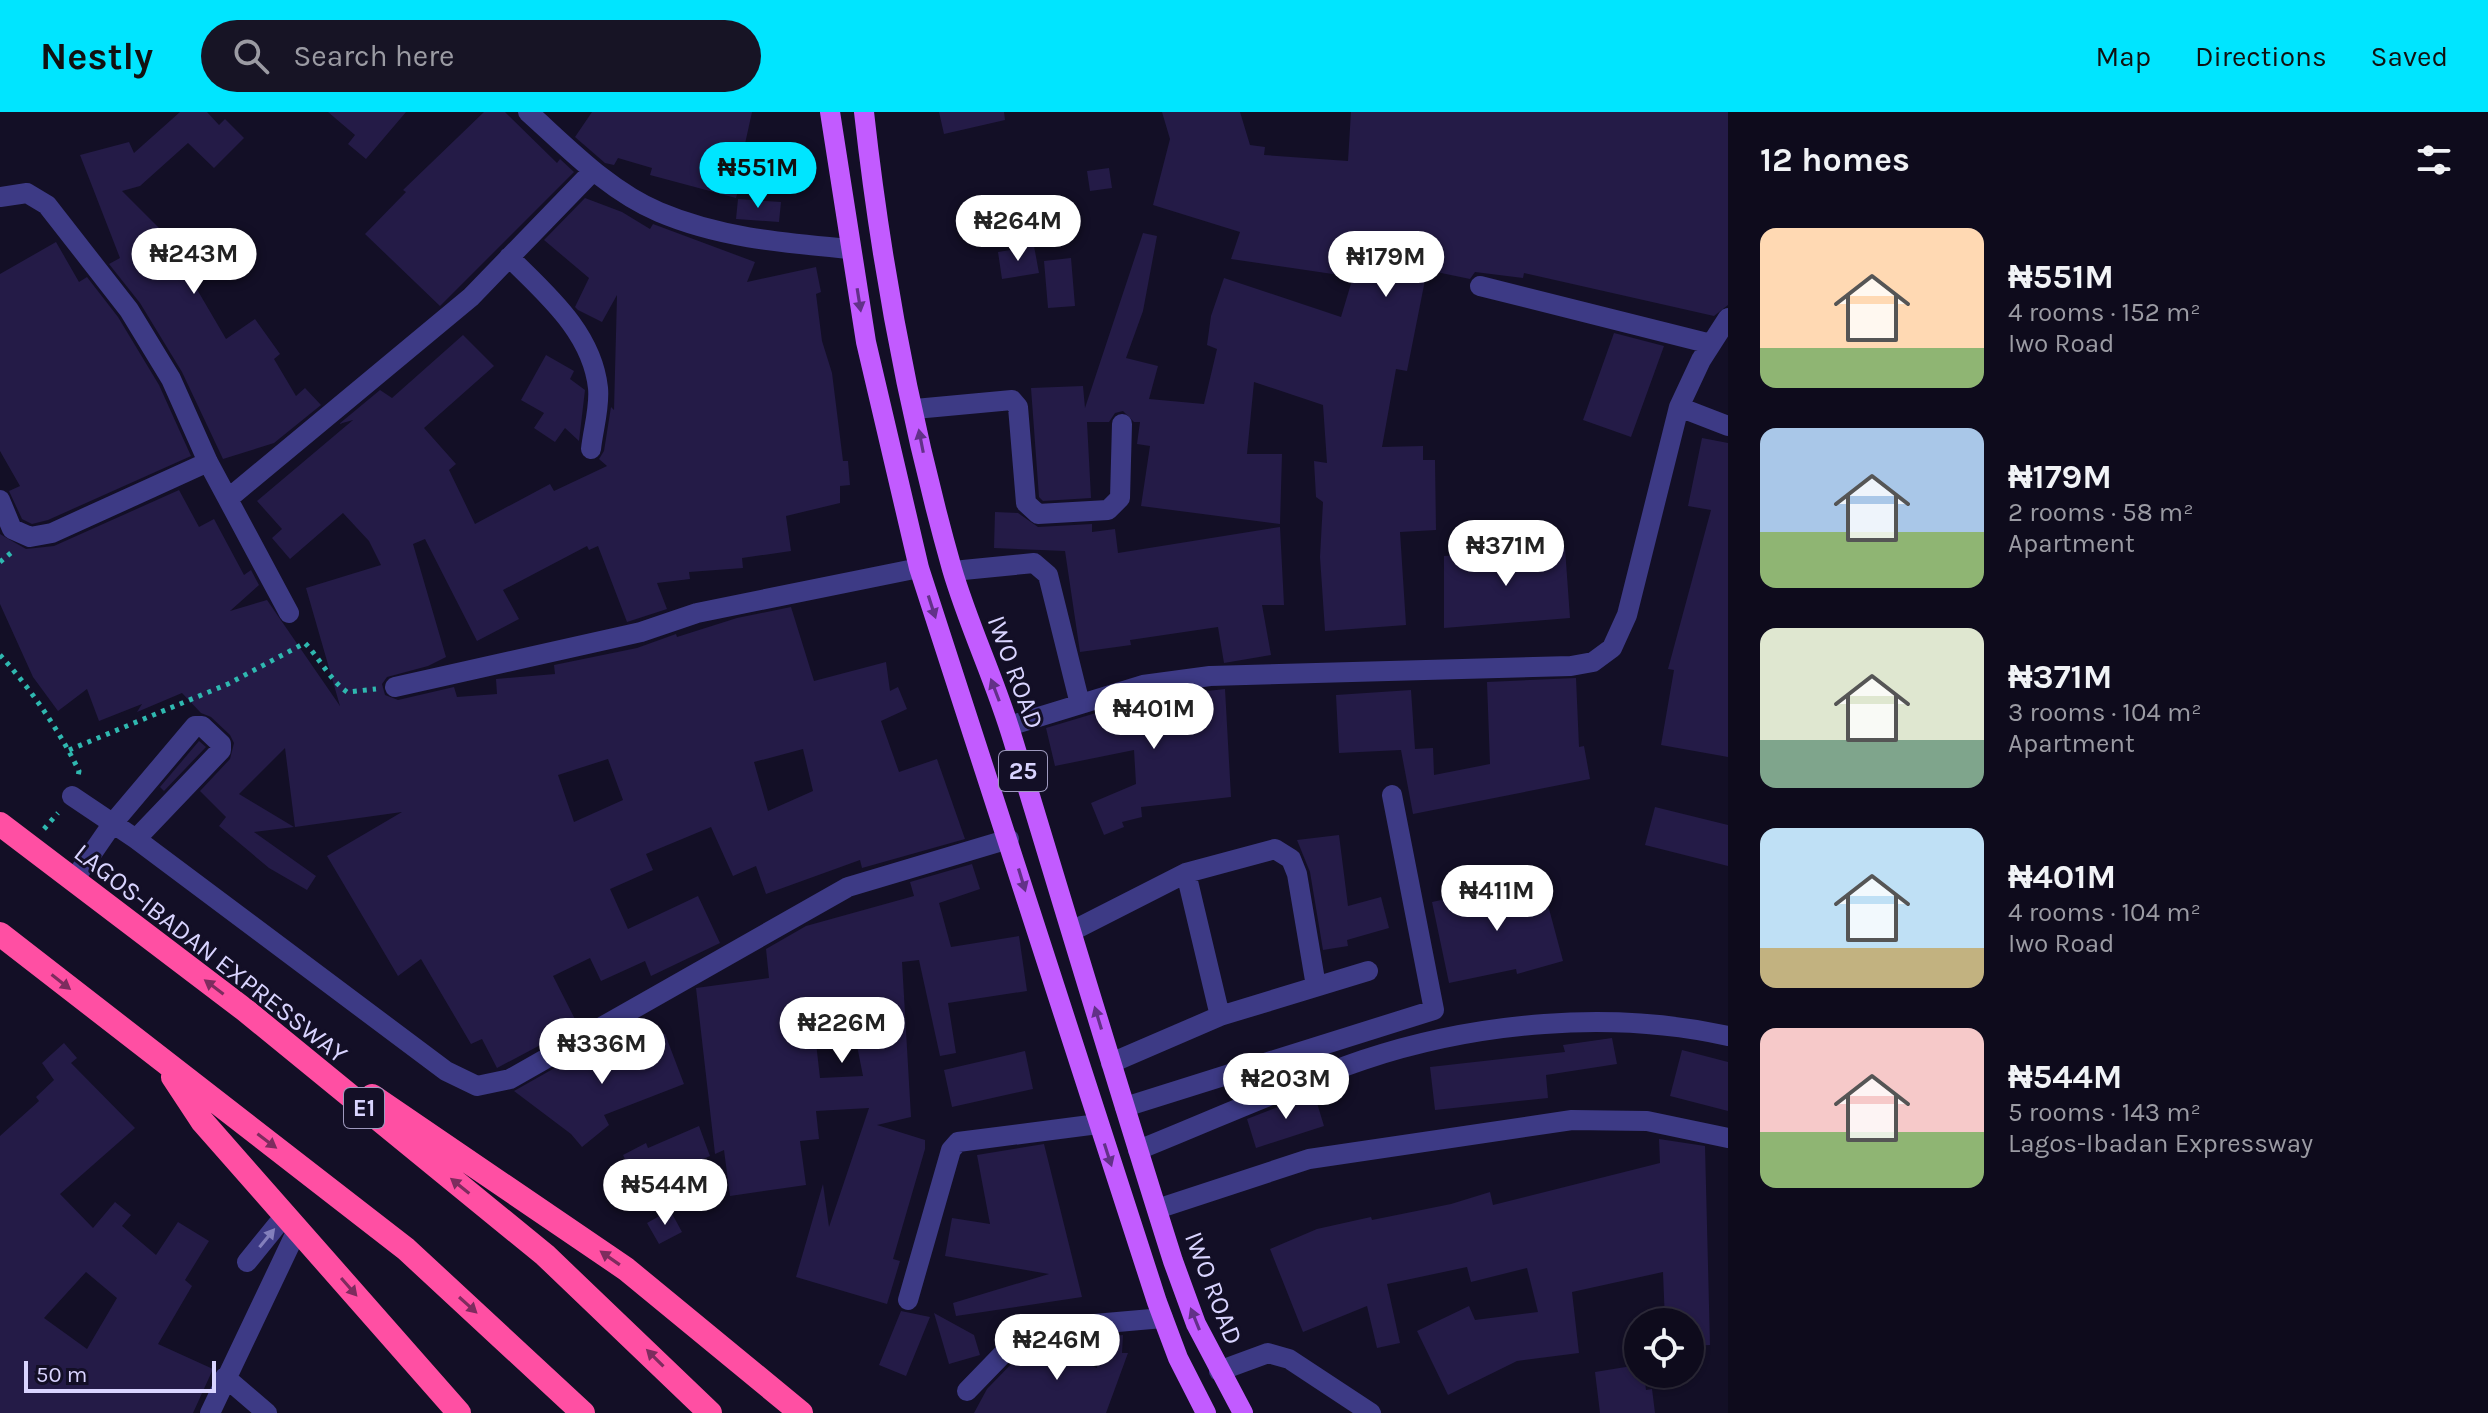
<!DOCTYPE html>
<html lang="en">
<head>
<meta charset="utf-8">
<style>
	:root { --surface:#0e0b1c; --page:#171425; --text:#f1f3f6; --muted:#9b9ba3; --line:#2e2b3b; --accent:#00e5ff }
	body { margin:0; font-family:Karla,sans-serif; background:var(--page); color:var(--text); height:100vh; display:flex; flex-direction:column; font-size:30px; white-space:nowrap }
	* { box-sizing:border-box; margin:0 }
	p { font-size:26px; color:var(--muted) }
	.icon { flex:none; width:44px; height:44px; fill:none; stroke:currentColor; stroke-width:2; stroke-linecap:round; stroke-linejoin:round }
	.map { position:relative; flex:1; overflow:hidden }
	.drawer { display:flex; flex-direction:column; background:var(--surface); width:760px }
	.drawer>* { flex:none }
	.buttons { position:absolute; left:1624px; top:1196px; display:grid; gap:16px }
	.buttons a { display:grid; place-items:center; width:80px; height:80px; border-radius:50%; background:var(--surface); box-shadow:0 2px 6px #0004,0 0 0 2px var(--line); font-size:40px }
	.scale { position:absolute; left:24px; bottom:20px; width:192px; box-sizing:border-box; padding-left:8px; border:4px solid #d9d4ff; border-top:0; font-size:22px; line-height:28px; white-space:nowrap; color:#d9d4ff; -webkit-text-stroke:6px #130f26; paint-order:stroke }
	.price { position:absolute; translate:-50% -68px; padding:0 18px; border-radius:28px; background:#fff; color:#222; font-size:26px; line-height:52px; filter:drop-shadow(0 2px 4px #0008) }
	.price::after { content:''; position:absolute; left:50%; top:48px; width:24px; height:18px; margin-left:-12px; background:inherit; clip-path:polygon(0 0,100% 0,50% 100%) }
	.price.on { background:var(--accent); color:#111 }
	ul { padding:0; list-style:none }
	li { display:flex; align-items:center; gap:24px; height:200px; padding:0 32px }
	li span { display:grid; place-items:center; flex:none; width:224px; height:160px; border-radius:16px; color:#555 }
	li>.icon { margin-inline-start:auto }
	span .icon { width:96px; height:96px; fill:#fffc; stroke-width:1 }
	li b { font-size:34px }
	h2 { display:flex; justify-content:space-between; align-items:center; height:96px; padding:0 32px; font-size:34px }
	header { display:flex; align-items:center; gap:48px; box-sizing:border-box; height:112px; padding:0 40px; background:var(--accent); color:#111 }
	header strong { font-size:38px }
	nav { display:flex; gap:44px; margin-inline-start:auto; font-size:28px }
	.search { width:560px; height:72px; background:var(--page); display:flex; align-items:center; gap:20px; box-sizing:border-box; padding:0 28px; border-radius:44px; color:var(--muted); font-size:30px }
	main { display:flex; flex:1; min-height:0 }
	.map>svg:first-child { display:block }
	.building { fill:#241b47; fill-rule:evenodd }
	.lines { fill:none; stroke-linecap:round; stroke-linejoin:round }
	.path { stroke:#2fb8b0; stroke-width:5; stroke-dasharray:4 6; stroke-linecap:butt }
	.minor { stroke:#3d3a85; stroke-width:20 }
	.major { stroke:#c25bff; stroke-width:20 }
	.highway { stroke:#ff4fa3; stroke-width:24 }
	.oneway { fill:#623188 }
	.oneway2 { fill:#7d2c5e }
	.oneway3 { fill:#837fbc }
	.labels { text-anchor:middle; stroke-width:6; stroke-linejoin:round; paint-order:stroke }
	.shield { fill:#130f26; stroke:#9e99be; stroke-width:2 }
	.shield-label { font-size:24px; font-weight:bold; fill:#d9d4ff }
	.street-label { font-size:26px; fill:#d9d4ff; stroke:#130f26 }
</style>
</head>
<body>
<header>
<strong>Nestly</strong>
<div class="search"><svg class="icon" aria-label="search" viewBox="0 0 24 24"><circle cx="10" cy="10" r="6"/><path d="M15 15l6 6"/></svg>Search here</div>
<nav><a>Map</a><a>Directions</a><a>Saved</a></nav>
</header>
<main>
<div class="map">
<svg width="1728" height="1301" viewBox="0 0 1728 1301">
	<rect width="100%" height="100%" fill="#130f26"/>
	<!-- building -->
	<path class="building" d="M180 0H207L219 13 225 7 244 26 214 56 188 31 140 74 122 79 164 121 183 165 188 162 226 227 255 207 280 242 274 247 296 284 305 276 321 293 274 331 223 347 182 260 140 191 109 152 120 146 80 43 129 30 134 41Z
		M328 0H406L366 47 348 32 355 23Z
		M484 0H505L557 51 560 47 574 60 440 194 365 122 406 80 403 78Z
		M592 0H752L741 50 746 52 736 86 650 63 652 56 618 46 614 53 605 51 575 25Z
		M939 0H1004L1005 8 944 22Z
		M1162 0H1240L1250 33 1265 35 1264 43 1348 49 1351 0H1728V193L1714 204 1524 161 1523 166 1475 160 1470 167 1427 158 1407 259 1396 257 1382 335 1423 334V348H1435L1436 418 1400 420 1406 513 1325 519 1320 445 1323 390 1316 385 1314 349 1327 351 1323 293 1254 270 1247 342H1282L1280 412 1141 394 1150 334 1137 332 1140 310H1134L1123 299 1115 301 1109 310H1087L1091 386 1043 389 1039 385 1031 276 1083 274 1085 296 1143 121 1157 124 1143 199 1126 246 1158 254 1149 287 1204 292 1217 237 1207 233 1211 204 1224 166 1341 205 1353 165 1231 147 1240 120 1153 93 1170 27Z
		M1109 56 1112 76 1090 79 1087 59Z
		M585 86 622 100 650 117 653 112 755 150 747 170 816 155 821 180 816 182 822 229 832 261 843 349H848L850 373 840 374V391L786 404 791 439 742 446 743 456 689 460 690 467 657 471 667 497 627 510 598 434 589 438 587 434 503 478 519 507 477 529 425 427 413 432 446 545 428 554 387 565 382 572 385 583 398 588 454 575 457 585 497 582 496 567 555 562 554 553 637 536 676 522 677 525 737 506 791 495 814 569 886 550 890 579 898 575 907 597 881 609 899 660 937 647 965 727 862 756 860 748 766 782 756 754 733 764 711 715 646 742 653 758 610 777 628 817 698 784 720 831 651 864 645 849 601 869 590 846 553 864 578 913 497 956 482 927 471 932 421 847 398 864 327 744 402 700 295 715 285 636 239 682 294 715 254 720 316 764 307 778 269 756 219 714 226 705 200 679 230 647 234 631 230 623 211 605 201 601 182 581 137 600 142 592 99 609 87 577 58 599 33 565 0 492V422L26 437 54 434 179 378 199 415 214 407 244 463 251 458 259 473 230 499 267 488 340 594 306 476 381 453 369 429 343 401 290 447 272 426 282 417 257 389 353 308 339 312 380 278 392 286 463 223 494 254 424 316 456 352 449 358 475 412 550 372 554 379 607 354 599 347 604 339 611 295 614 298 617 183 602 210 578 198 575 195 589 166 544 128ZM803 637 813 679 768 699 754 650ZM608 647 623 688 574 710 558 663Z
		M738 87 781 90 779 110 736 107Z
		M56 130 79 170 87 165 118 205 159 273 191 344 48 408 32 412 22 407 9 379 20 374 0 339V162Z
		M1034 134 1039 161 1002 167 998 140Z
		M1071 146 1075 194 1048 196 1044 149Z
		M1614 221 1664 234 1631 325 1583 308Z
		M546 243 574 259 570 267 585 278 579 329 565 316 555 330 534 316 544 301 521 288Z
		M1702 326 1728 331V645L1661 633 1674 558 1668 557 1711 398 1688 394Z
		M995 400 1018 401 1038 415 1092 412V420L1115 417 1118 441 1280 415 1284 493H1262L1271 543 1224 551 1218 515 1130 528 1131 533 1080 540 1065 439 994 436Z
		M1565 436 1570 506 1444 516V444Z
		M1576 566 1579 635 1584 634 1590 667 1413 702 1401 638 1339 641 1336 583 1411 578 1415 637 1433 636 1434 663 1490 652 1487 570Z
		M1225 577 1231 685 1141 695 1142 705 1122 710 1124 715 1104 723 1091 691 1136 672 1134 638 1055 654 1046 616 1146 586Z
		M199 629 206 635 164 679 160 675Z
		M1655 695 1728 713V754L1645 733Z
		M1339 723 1348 794 1381 785 1389 816 1347 828 1348 834 1323 838 1310 760 1297 728Z
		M972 752 980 777 939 791 951 835 1019 824 1027 879 948 891 956 941 940 944 919 848 902 850 911 1005 877 1013 925 1028V1037L893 1147 900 1149 887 1192 796 1165 823 1072 829 1115 869 996 816 999 819 1027 800 1029 806 1073 730 1084 724 1038 715 1042 696 876 769 866 766 837 806 814 914 784 910 770ZM850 898 863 964 820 966 813 904Z
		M1541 767 1563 849 1517 862 1516 857 1449 871 1432 790 1465 783 1466 788Z
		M665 922 684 972 604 1003 609 1013 582 1035 571 1022 514 979 590 936 596 948Z
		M1612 926 1617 952 1546 963 1548 986 1435 998 1430 955 1565 940 1563 933Z
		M64 931 77 946 71 951 135 1016 60 1082 93 1116 115 1090 131 1103 122 1114 156 1143 178 1110 209 1129 185 1168 192 1174 158 1232 213 1257 193 1301H0V1024L39 989 36 985 54 968 42 951ZM86 1160 117 1186 87 1237 44 1206Z
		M1682 938 1728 950V999L1670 984Z
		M1025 939 1033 977 952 995 944 958Z
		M1314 981 1324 1014 1256 1036 1247 1007Z
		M699 1014 710 1044 675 1059 670 1048 635 1067 623 1043 646 1031 648 1036Z
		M1659 1027 1705 1034 1710 1233 1690 1234V1210H1665L1663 1160 1572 1180 1579 1241 1517 1249 1448 1283 1417 1219 1469 1194 1475 1208 1538 1200 1527 1156 1471 1170 1467 1155 1387 1172 1400 1231 1377 1236 1367 1194 1303 1220 1270 1137 1317 1117 1371 1105 1372 1108 1451 1092 1490 1080 1493 1093 1660 1051Z
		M1044 1032 1082 1185 956 1204 953 1191 1049 1162 945 1144 952 1106 990 1112 977 1043Z
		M670 1098 682 1120 659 1132 647 1111Z
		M901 1199 930 1205 906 1264 879 1253Z
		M934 1201 974 1223 980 1243 949 1252Z
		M1123 1223 1122 1241H1128L1106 1301H974L987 1277 1017 1246 1029 1253 1026 1237 1032 1231 1097 1256 1098 1225Z
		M1638 1253V1262H1644L1646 1278 1652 1277 1655 1301H1600L1595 1260Z"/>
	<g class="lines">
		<!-- path -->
		<path class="path" d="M0 450 12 440
			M0 543C31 577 59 618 79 659L78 664
			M69 638 228 572 305 531C320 547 330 568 347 580L376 577
			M44 717 58 701"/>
		<!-- minor -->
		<path class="minor" d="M528 0C568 36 609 79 659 100 720 126 785 131 850 137
			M0 85 27 81 47 93 129 198 171 267 208 350 289 501
			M509 145C546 182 592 220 598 276 600 295 593 318 591 337
			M1480 174 1711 232
			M1679 295 1728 314
			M915 297 1012 288 1018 295 1026 391 1038 402 1108 398 1120 386 1122 312
			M229 386 471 185 593 59
			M0 388 12 417 30 425 52 421 208 350
			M953 459 1034 451 1048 463 1080 592
			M395 575 641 520 697 501 919 456
			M1009 614 1143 573 1210 564 1571 554 1593 550 1612 536 1627 503 1679 295 1701 248 1728 206
			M72 684 136 727 446 959 477 974 510 967 848 775 1009 727
			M1186 761 1220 904
			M73 769 113 711 195 614H202L221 632V638L136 727
			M1072 819 1186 761 1275 737 1291 747 1297 762 1316 874
			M1111 951 1220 904 1368 859
			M1125 995 1434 898 1392 683
			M1138 1038C1213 1008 1287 974 1363 948 1477 910 1611 898 1728 924
			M1157 1097 1309 1047 1572 1008 1647 1009 1728 1026
			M247 1150 286 1102
			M908 1188 951 1038 958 1030 1098 1012
			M1219 1259 1268 1241 1289 1247 1371 1301
			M225 1265 267 1301
			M967 1279 1026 1218 1163 1206
			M210 1301 298 1116"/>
		<!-- major -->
		<path class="major" d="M830 0 866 230 919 456 1157 1190 1178 1246 1206 1301
			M864 0C881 154 910 308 952 457 969 515 996 570 1013 628 1066 802 1118 976 1173 1149L1196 1212 1243 1301"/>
		<!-- highway -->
		<path class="highway" d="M0 712 245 898 545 1143 710 1301
			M0 822 406 1137 583 1301
			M173 965 202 1009 459 1301
			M372 984 626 1157 801 1301"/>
	</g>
	<!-- one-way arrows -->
	<defs><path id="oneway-solid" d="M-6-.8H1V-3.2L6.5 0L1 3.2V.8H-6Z" transform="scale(2)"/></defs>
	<g class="oneway">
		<use href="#oneway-solid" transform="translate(859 188) rotate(81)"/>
		<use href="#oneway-solid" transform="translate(921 329) rotate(-101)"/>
		<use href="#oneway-solid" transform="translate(932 495) rotate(72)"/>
		<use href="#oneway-solid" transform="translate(995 578) rotate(-111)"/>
		<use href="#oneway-solid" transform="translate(1022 768) rotate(73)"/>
		<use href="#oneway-solid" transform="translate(1098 906) rotate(-107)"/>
		<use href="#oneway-solid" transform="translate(1108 1043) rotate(72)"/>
		<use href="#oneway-solid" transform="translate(1195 1207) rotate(-112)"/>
	</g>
	<g class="oneway2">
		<use href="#oneway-solid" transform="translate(61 870) rotate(38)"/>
		<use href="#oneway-solid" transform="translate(214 875) rotate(-143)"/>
		<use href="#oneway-solid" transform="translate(267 1029) rotate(37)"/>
		<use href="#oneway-solid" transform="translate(460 1074) rotate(-141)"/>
		<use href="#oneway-solid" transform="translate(610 1146) rotate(-145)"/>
		<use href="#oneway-solid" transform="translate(349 1175) rotate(49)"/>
		<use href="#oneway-solid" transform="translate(468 1193) rotate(42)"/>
		<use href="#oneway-solid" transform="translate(655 1246) rotate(-135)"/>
	</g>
	<use class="oneway3" href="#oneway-solid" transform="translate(267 1126) rotate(-51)"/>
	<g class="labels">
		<!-- shield labels -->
		<g class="shield">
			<rect x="999" y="639" width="48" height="40" rx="6"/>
			<rect x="344" y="976" width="40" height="40" rx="6"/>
		</g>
		<g class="shield-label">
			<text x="1023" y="667">25</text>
			<text x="364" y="1004">E1</text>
		</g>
		<!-- street labels -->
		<g class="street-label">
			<text transform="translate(1016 560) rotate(70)" y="9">IWO ROAD</text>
			<text transform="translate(211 841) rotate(38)" y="9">LAGOS-IBADAN EXPRESSWAY</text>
			<text transform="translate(1214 1176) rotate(69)" y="9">IWO ROAD</text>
		</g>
	</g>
</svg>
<div class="buttons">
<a><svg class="icon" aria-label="locate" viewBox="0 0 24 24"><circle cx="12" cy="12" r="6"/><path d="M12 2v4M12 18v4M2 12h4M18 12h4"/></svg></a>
</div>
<div class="scale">50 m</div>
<b class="price on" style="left:758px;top:98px">₦551M</b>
<b class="price" style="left:1018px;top:151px">₦264M</b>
<b class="price" style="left:194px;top:184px">₦243M</b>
<b class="price" style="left:1386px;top:187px">₦179M</b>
<b class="price" style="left:1506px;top:476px">₦371M</b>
<b class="price" style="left:1154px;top:639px">₦401M</b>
<b class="price" style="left:1497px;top:821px">₦411M</b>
<b class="price" style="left:842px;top:953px">₦226M</b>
<b class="price" style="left:602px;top:974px">₦336M</b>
<b class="price" style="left:1286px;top:1009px">₦203M</b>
<b class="price" style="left:665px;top:1115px">₦544M</b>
<b class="price" style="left:1057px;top:1270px">₦246M</b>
</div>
<section class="drawer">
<h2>12 homes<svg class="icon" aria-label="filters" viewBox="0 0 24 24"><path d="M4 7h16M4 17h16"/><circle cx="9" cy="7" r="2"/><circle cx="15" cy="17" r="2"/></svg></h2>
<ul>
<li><span style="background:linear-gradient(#ffd9b3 75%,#8fb573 0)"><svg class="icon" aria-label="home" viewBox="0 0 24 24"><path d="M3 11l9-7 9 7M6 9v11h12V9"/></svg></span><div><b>₦551M</b><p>4 rooms · 152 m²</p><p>Iwo Road</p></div></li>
<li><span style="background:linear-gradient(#a9c7e8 65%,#8fb573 0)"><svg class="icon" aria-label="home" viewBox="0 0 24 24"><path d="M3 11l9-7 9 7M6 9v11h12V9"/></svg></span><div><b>₦179M</b><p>2 rooms · 58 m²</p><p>Apartment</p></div></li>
<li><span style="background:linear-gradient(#dfe7d0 70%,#7fa58c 0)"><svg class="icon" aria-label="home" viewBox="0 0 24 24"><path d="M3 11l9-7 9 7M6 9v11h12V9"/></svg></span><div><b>₦371M</b><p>3 rooms · 104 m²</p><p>Apartment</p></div></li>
<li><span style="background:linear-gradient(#bfe0f5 75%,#c2b280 0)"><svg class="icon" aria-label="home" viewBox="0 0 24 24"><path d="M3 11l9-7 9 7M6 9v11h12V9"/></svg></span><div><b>₦401M</b><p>4 rooms · 104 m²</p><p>Iwo Road</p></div></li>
<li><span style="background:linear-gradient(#f6c9c9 65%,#8fb573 0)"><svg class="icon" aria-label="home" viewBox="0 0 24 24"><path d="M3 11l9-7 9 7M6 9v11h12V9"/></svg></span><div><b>₦544M</b><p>5 rooms · 143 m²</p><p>Lagos-Ibadan Expressway</p></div></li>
</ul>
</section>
</main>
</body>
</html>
